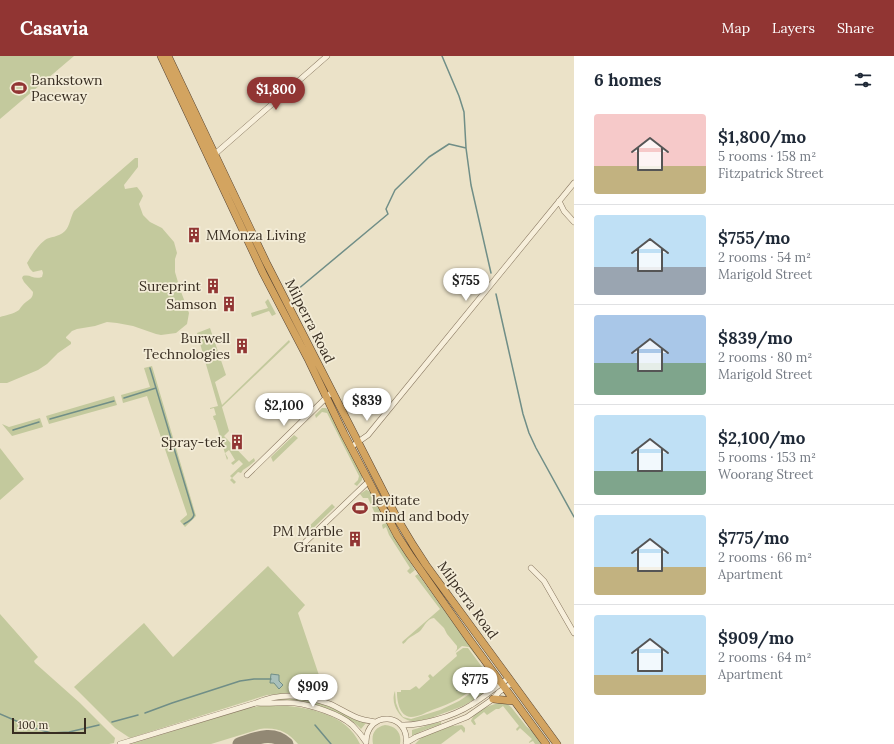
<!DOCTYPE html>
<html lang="en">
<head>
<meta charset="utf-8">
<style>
	:root { --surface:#fff; --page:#f6f6f7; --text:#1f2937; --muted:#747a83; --line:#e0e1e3; --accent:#913533 }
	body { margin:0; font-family:Lora,serif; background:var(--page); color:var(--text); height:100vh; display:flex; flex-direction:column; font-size:15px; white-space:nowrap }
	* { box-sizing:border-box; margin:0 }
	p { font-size:13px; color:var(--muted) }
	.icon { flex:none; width:22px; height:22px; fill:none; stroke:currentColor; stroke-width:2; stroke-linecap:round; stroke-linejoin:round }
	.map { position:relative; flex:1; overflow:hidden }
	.sheet { display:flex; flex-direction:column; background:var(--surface); width:320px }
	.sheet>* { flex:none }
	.scale { position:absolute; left:12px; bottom:10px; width:74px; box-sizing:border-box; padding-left:4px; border:2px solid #382d21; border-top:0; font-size:11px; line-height:14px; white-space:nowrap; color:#382d21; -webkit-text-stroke:3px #f3ecd7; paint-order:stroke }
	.price { position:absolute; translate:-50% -34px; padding:0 9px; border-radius:14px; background:#fff; color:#222; font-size:13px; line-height:26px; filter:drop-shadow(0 1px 2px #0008) }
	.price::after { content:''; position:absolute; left:50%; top:24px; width:12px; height:9px; margin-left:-6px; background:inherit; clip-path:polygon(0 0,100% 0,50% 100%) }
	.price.selected { background:var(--accent); color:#fff }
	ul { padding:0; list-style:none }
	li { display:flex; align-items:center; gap:12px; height:100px; padding:0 20px }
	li+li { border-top:1px solid var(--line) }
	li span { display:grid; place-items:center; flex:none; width:112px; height:80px; border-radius:4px; color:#555 }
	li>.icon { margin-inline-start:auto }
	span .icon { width:48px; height:48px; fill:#fffc; stroke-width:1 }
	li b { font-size:17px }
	h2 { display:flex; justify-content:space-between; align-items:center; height:48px; padding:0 20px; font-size:17px }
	header { display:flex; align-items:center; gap:24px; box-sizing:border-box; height:56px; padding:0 20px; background:var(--accent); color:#fff }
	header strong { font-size:19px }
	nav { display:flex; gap:22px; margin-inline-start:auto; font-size:14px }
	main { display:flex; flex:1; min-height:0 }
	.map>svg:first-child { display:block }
	.green { fill:#c3c99d }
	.water { fill:#a9c0ba; stroke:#708e87 }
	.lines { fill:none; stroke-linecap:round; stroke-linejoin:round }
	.stream { stroke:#708e87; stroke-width:1.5 }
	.taxiway { stroke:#928874; stroke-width:13 }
	.minor-casing { stroke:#86755e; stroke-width:6 }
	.highway-casing { stroke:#554332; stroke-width:8 }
	.minor { stroke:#f7efdb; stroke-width:5 }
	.highway { stroke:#d3a460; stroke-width:7 }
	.labels { text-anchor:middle; stroke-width:3.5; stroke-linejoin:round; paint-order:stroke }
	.poi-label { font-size:14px; fill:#382d21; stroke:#f3ecd7; text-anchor:end }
	.street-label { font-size:14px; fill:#382d21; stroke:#f3ecd7 }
</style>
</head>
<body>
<header>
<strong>Casavia</strong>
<nav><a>Map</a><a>Layers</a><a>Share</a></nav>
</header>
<main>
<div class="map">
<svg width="574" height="688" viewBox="0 0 574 688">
	<rect width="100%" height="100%" fill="#ebe2c8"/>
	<!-- green -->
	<path class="green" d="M0 0H74L0 63Z
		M135 102H138V111L124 129 125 133 137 131 141 136 143 140 139 148 143 159 150 166 162 172 174 186 177 197 175 203V216L180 233 189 257 187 268 176 277 161 279 156 278 133 270 117 267 107 266 95 270 77 273 72 275 66 281V282L71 286V288L58 297 47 308 38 314 7 327H0V261C6 259 14 258 19 254 21 251 23 248 26 246 30 243 33 242 33 236L24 226 22 222 23 220C31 218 33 224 42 221L43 217 42 214 33 216 30 213 27 207C32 199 37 190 45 184 50 180 58 182 65 175 70 170 70 162 74 155Z
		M268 243 276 258 272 260 269 255 252 261 251 257 268 252 265 246Z
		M210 272 226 319 215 326 222 349 289 284 290 286 222 351 229 375 224 380 249 406 254 402 255 405 249 410 243 414 241 417 238 416 232 422 236 426 234 428 230 424 232 422 230 420 243 408 239 404 233 409 231 407 235 404 229 394 225 397 228 402 227 404 215 364H214L213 360 216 359 214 352 210 353V352L218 350 197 277Z
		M152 310 196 460 185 471 180 465 187 459V458L147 340 123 347 121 339 150 331 144 312Z
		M114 340 117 349 49 368 46 360Z
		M322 352H326L329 355 362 419V424L357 430 354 428 358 424 359 420 327 357 322 356 316 362 315 359Z
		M40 362 43 371 12 380 2 368 9 371Z
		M294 379 298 382 273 406 271 401Z
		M0 392 24 423 0 444Z
		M366 434H367L372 437 383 460 380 463 377 462 368 442H363L360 438Z
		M332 448 335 451 305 480H304L301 478Z
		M387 467 398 487 415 514 410 518 407 515 410 512 389 479 386 471 383 473 382 469 383 468Z
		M268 510 305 549 298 557 327 643 310 639 292 637 267 639 130 682 115 672 74 631 144 567 173 601Z
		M418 518 480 604V605L469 591 462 590 455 596 457 593V590L447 578 444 572 434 562C427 563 425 569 421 574 417 578 411 580 408 583 406 585 405 587 403 588L402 586 440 553 415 520Z
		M0 558 38 601 34 605 35 607 80 647 115 682 114 687 109 688H0Z
		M463 592H468L488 619 487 621C478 627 470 636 460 642 451 647 441 651 432 654 425 657 418 661 411 661 399 660 397 645 397 636H401V634H410L416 630 419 633 430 623 428 620 430 618 433 621 457 600 456 597Z
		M488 622 491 623 493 625 492 628 493 630C486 636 478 642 470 646 462 651 452 654 444 657 430 662 408 673 398 656 394 650 392 642 395 635L396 647 399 655 403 661 411 663 440 654 459 645 468 639Z
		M295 642C320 645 343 656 366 667L361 673C349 660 326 650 308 648 294 646 279 646 265 645L273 643Z
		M499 647H506L511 651 526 670 535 678 542 688H535L533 685 529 687V686L532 683 520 672 517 675 516 673 519 670 503 650 499 653H496L487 659 484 656 474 664 476 668 475 669H474L471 665C474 655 490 649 499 647Z
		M276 649C307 651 346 657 360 688H298C287 675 277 671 260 673L211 688H131L245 653 259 650Z
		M441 666V668L422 675 412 680V674L432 668Z
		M385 669C396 670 402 677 400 688H373C371 678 375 671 385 669Z
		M462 669 465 672V675L464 677 461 673 441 688H415L422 681 452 670Z"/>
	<!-- water -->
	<path class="water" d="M271 618 279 619V625L283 629 279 633 274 627H270Z"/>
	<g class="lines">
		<!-- stream -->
		<path class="stream" d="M442 0 459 40 464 56 466 92 471 129 491 217
			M496 238 523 358 529 377 536 392 574 461
			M291 239 388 158 386 153 395 134 429 101 449 88 466 92
			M150 312 194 459C193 463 188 466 184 468
			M124 342 156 332
			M50 363 114 345
			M13 374 39 366
			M480 614V622
			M457 634 482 612
			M145 657 172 647 240 625 254 623H271
			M0 658 21 667 31 671 51 677 69 676 99 669
			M112 666 138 659
			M315 669 331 688"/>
		<!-- taxiway -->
		<path class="taxiway" d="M239 688C255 683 272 674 287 688"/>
		<defs>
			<path id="minor" d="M215 98 327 0
				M559 145 564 155 574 166
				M351 391 368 379 574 127
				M247 419 332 336
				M298 493 369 425
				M531 512 544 525 574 577
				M257 647C270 648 282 646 295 647 311 649 340 658 352 669 357 674 362 680 366 686
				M401 669C421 670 454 660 471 649 484 641 496 631 509 622
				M366 686C367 653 410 657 406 688
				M406 687 416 681 467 661 493 643 499 636 512 627
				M120 688 256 647C280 636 306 639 330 648 339 652 348 658 358 662 363 664 370 665 376 666"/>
			<path id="highway" d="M161 0 263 217 309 305 344 378 397 479 410 499 469 583 546 688
				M168 0 266 206 398 464 413 489 426 509 557 688
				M493 643 514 645"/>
		</defs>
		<!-- minor casing -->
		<use href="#minor" class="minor-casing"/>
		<!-- highway casing -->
		<use href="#highway" class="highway-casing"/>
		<!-- minor -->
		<use href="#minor" class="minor"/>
		<!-- highway -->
		<use href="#highway" class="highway"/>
	</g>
	<!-- icons -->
	<defs>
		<symbol id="stadium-bare" viewBox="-9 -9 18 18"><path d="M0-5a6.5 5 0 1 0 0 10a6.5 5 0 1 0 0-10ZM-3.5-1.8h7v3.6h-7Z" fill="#913533" stroke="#f3ecd7" stroke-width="2.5" paint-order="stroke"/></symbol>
		<symbol id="building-bare" viewBox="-9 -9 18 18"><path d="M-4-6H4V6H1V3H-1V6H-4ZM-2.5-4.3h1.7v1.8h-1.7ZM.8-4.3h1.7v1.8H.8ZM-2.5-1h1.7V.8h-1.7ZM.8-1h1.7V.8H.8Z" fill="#913533" stroke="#f3ecd7" stroke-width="2.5" paint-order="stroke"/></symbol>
	</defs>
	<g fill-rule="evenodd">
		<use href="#stadium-bare" x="8" y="21" width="22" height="22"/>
		<use href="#building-bare" x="183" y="168" width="22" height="22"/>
		<use href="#building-bare" x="202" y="219" width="22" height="22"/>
		<use href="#building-bare" x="218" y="237" width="22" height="22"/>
		<use href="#building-bare" x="231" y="279" width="22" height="22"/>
		<use href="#building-bare" x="226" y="375" width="22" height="22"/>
		<use href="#stadium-bare" x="349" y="441" width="22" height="22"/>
		<use href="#building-bare" x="344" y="472" width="22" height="22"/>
	</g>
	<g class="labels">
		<!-- poi labels -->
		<g class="poi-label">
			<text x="31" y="29" text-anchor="start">Bankstown<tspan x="31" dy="16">Paceway</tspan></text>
			<text x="206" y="184" text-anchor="start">MMonza Living</text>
			<text x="201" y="235">Sureprint</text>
			<text x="217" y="253">Samson</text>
			<text x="230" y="287">Burwell<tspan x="230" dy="16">Technologies</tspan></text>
			<text x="225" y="391">Spray-tek</text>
			<text x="372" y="449" text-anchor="start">levitate<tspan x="372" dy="16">mind and body</tspan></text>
			<text x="343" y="480">PM Marble<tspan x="343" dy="16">Granite</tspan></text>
		</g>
		<!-- street labels -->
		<g class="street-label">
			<text transform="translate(310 265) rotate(63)" y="5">Milperra Road</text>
			<text transform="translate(468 544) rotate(54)" y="5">Milperra Road</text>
		</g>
	</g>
</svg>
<div class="scale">100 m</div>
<b class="price selected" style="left:276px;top:55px">$1,800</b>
<b class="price" style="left:466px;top:246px">$755</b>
<b class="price" style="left:367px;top:366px">$839</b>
<b class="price" style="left:284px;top:371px">$2,100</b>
<b class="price" style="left:475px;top:645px">$775</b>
<b class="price" style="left:313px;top:652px">$909</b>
</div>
<section class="sheet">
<h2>6 homes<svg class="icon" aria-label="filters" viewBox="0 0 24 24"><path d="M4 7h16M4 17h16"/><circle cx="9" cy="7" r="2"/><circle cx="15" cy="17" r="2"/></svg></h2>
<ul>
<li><span style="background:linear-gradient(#f6c9c9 65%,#c2b280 0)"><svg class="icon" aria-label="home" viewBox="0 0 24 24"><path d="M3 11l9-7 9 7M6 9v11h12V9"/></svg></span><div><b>$1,800/mo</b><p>5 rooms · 158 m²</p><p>Fitzpatrick Street</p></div></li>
<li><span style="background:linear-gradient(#bfe0f5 65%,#9aa5b1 0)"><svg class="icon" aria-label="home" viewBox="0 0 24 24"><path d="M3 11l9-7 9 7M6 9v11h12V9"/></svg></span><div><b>$755/mo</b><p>2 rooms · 54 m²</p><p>Marigold Street</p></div></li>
<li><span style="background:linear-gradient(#a9c7e8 60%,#7fa58c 0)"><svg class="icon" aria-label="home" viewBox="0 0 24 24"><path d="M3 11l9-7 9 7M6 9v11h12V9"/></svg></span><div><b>$839/mo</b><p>2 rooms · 80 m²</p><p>Marigold Street</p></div></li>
<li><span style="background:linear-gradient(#bfe0f5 70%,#7fa58c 0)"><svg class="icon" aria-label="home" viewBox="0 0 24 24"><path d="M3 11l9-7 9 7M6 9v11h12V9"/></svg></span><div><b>$2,100/mo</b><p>5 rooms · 153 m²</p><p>Woorang Street</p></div></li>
<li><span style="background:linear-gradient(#bfe0f5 65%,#c2b280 0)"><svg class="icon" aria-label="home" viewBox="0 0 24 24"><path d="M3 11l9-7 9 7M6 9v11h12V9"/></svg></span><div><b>$775/mo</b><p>2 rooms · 66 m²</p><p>Apartment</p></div></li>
<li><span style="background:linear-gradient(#bfe0f5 75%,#c2b280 0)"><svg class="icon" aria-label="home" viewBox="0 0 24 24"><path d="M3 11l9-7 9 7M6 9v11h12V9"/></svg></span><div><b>$909/mo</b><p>2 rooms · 64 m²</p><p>Apartment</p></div></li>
</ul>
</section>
</main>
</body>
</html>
